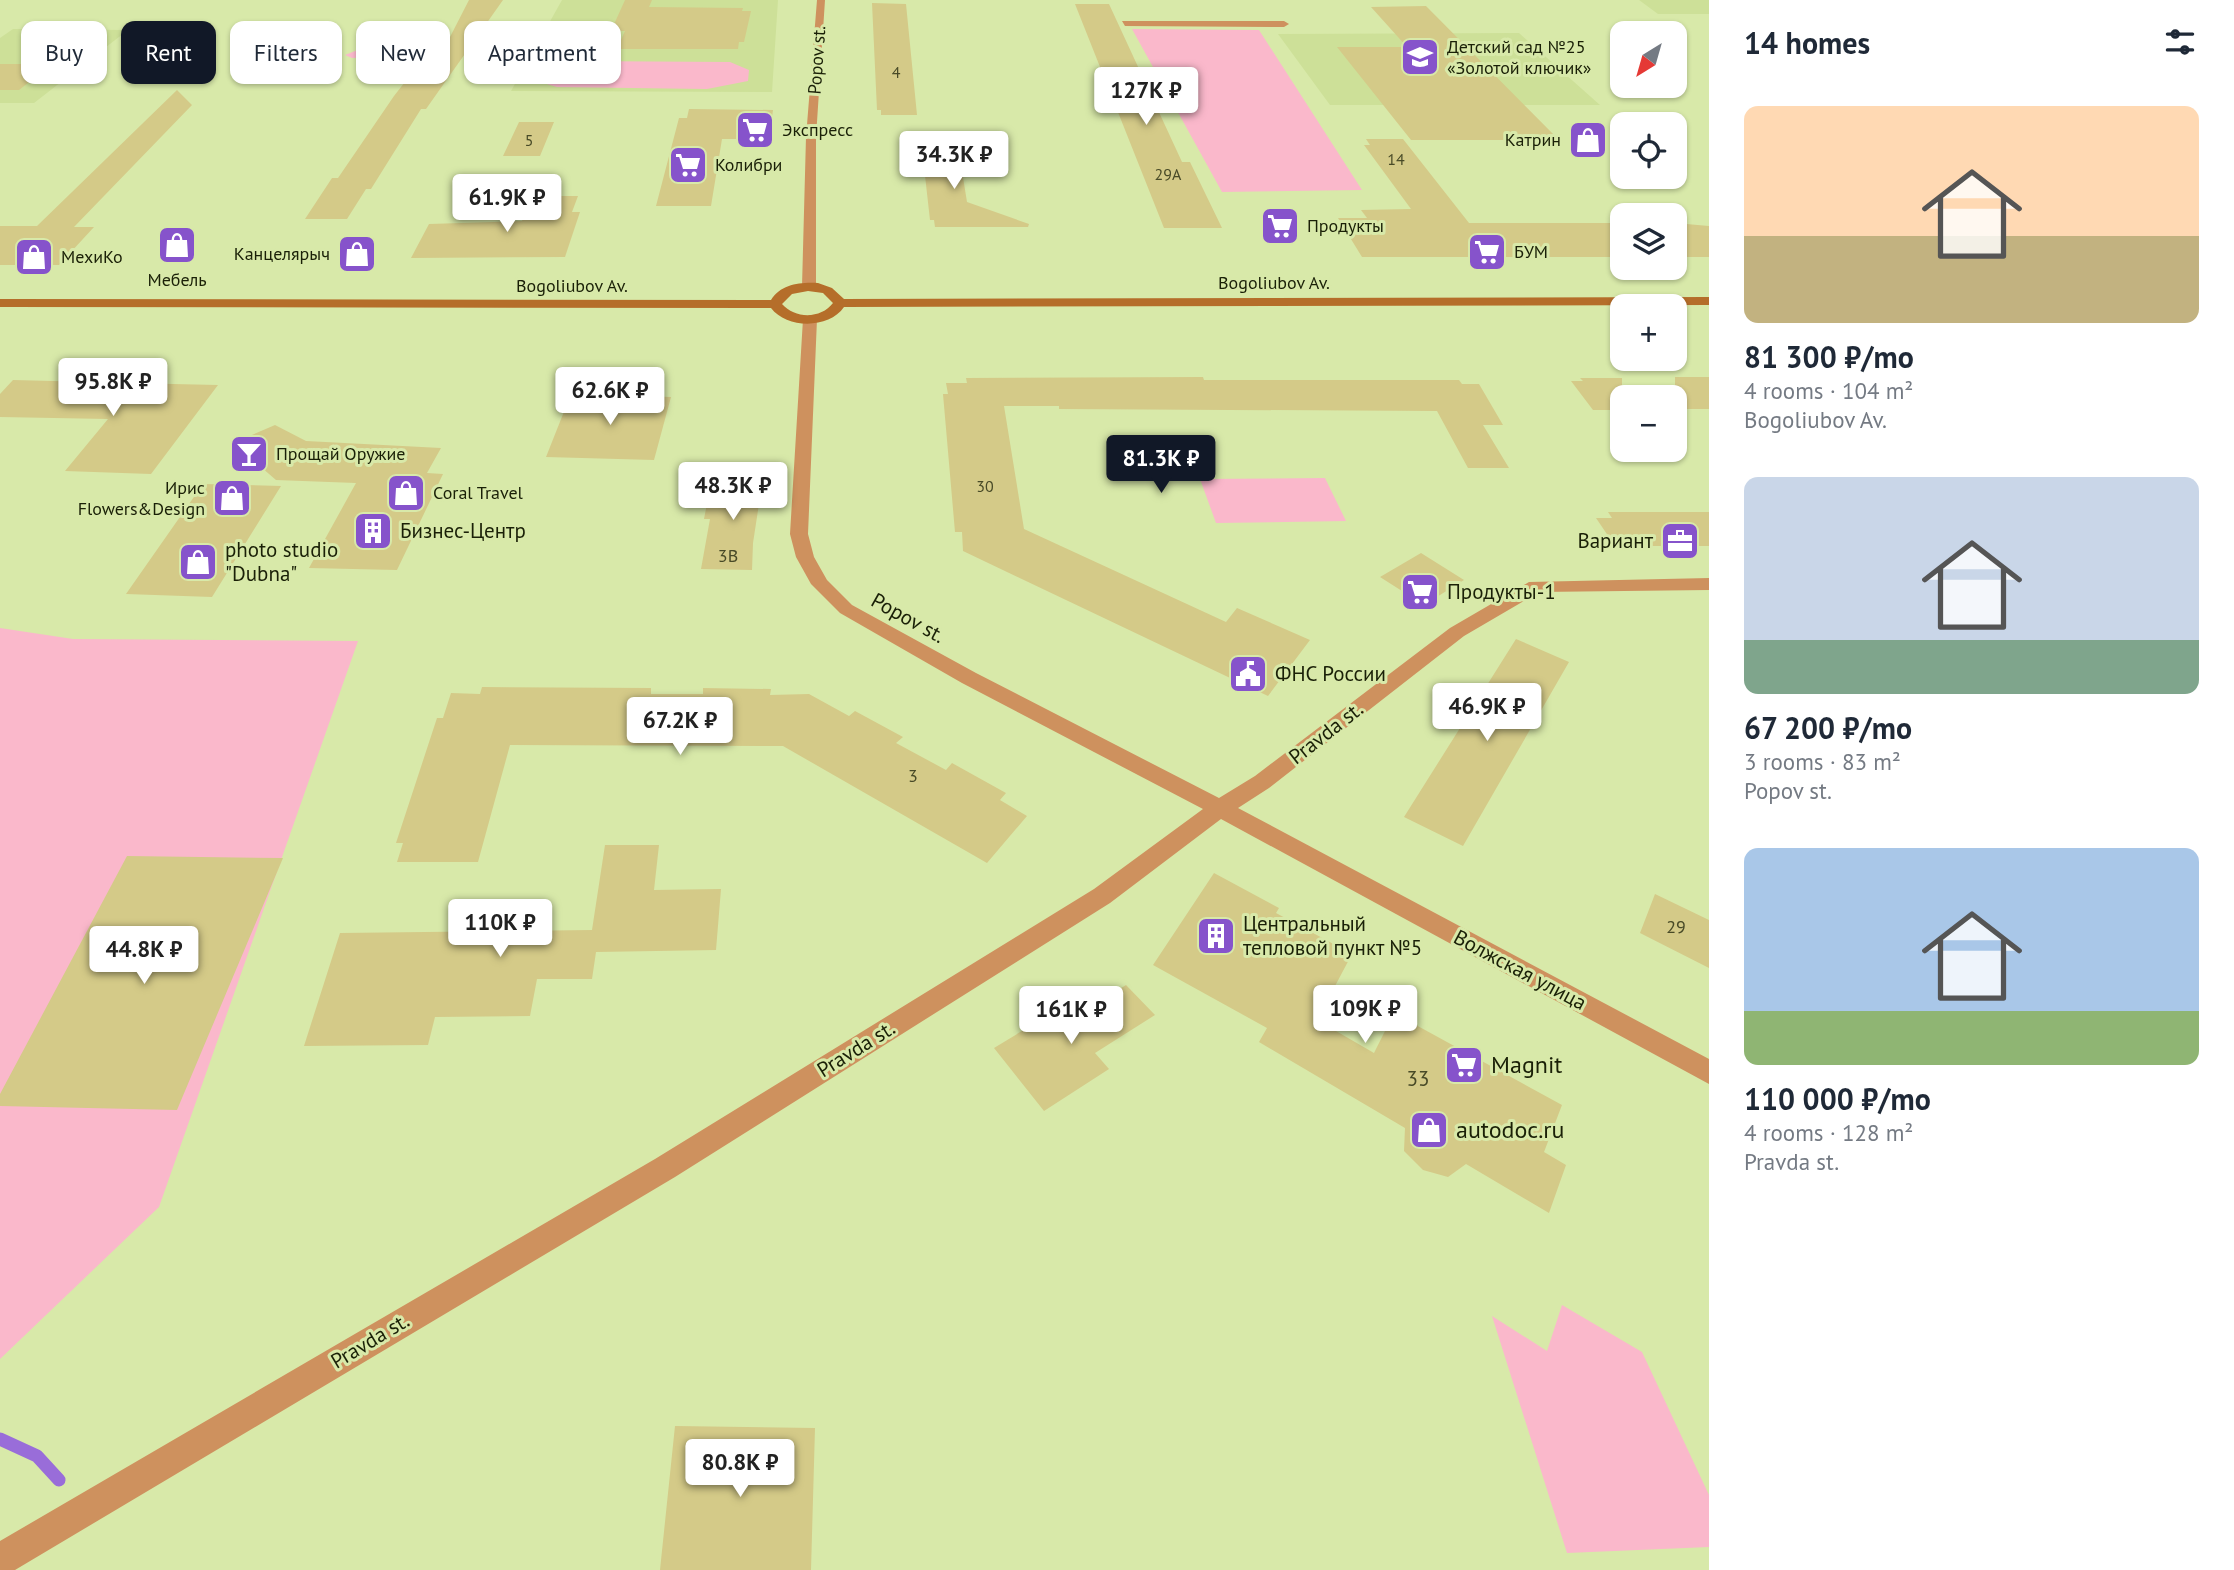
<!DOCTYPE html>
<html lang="en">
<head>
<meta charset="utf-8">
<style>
	:root { --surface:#fff; --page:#f2f2f3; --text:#1f2937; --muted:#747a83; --accent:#111827 }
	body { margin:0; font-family:"PT Sans",sans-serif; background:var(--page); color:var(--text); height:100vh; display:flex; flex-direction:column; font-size:26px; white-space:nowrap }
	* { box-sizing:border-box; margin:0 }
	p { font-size:23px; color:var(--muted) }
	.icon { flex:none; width:38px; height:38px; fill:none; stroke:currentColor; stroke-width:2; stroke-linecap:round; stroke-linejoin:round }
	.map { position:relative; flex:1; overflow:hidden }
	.sheet { display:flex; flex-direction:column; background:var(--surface); width:525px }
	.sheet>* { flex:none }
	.banner { position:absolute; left:21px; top:21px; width:665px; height:63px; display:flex; gap:14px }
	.needle { width:46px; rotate:217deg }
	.buttons { position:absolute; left:1610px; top:21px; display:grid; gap:14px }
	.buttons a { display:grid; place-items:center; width:77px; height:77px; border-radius:14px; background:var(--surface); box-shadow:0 2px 5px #0004; font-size:35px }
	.price { position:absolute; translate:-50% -60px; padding:0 16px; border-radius:7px; background:#fff; color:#222; font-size:23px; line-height:46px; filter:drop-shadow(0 2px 4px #0008) }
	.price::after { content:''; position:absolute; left:50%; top:42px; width:21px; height:16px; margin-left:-10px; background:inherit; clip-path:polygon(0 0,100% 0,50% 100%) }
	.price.active { background:var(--accent); color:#fff }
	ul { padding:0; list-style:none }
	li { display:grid; align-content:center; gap:14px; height:371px; padding:0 35px }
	li span { display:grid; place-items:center; height:217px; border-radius:14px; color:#555 }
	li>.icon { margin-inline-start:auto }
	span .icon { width:126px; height:126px; fill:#fffc; stroke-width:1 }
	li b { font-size:30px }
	h2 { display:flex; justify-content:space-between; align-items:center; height:84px; padding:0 35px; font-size:30px }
	.pill { padding:0 24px; border-radius:14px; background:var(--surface); box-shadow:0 2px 5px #0004; font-size:24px; line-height:63px }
	.pill.active { background:var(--accent); color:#fff }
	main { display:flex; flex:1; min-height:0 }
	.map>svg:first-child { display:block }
	.built { fill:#cde098 }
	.green { fill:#fab8cb }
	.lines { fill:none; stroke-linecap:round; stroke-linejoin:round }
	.stream { stroke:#996dd9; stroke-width:13 }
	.building { fill:#d4ca88 }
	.pedestrian { fill:#ce915e; fill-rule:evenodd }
	.minor { fill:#ce915e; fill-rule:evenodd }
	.secondary { fill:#b56e2a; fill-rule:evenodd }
	.labels { text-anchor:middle; stroke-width:6; stroke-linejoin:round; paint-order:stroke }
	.far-number-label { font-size:16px; fill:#484a27 }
	.far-poi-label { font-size:18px; fill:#1a2007; stroke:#d8e9a9; text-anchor:start }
	.far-street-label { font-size:18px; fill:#1a2007; stroke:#d8e9a9 }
	.number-label { font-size:18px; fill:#484a27 }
	.poi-label { font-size:21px; fill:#1a2007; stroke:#d8e9a9; text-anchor:start }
	.street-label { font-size:21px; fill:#1a2007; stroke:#d8e9a9 }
	.near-number-label { font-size:21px; fill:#484a27 }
	.near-poi-label { font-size:24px; fill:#1a2007; stroke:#d8e9a9; text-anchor:start }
</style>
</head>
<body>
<main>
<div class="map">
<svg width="1709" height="1570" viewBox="0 0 1709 1570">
	<rect width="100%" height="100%" fill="#d8e9a9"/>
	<!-- built -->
	<path class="built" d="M562 0H778L772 92 511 91Z
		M1639 0H1709V14H1658Z
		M13 29 128 30 34 103H0V38Z
		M1519 33 1600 105H1330L1278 34Z"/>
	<!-- green -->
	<path class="green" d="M1132 29 1259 30 1362 190 1222 192Z
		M388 38 399 43 389 57 352 58 345 55Z
		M572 61 730 62 749 70 748 81 707 89 557 87 540 82 541 70Z
		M1325 478 1346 521 1216 523 1200 479Z
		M0 628 73 639 358 641 159 1207 0 1359Z
		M1562 1305 1642 1352 1709 1495V1547L1567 1553 1492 1316 1547 1351Z"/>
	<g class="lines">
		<!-- stream -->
		<path class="stream" d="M0 1439 37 1456 59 1480"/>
	</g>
	<!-- building -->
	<path class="building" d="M469 0H503L426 109H421L371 189H366L347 219H305L332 178H338L394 96 440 37H450Z
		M625 0H652L649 7 743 8 742 11H751L744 42H739L738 49H617L625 31H611Z
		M872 3 906 4 917 115H881V110H877Z
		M1075 4H1109L1182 162H1190L1222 228H1164Z
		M1426 6 1559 140H1411L1337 47H1407L1371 7Z
		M0 64H52L19 90H0Z
		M177 90 192 105 74 227H94L59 265H0V226H37Z
		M689 109 773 110 769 139H722L711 206H656L679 118H687Z
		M519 122H554L540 156H503Z
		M1366 139H1403L1469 223H1622V257H1362L1338 218H1367L1361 210 1411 209 1364 145H1370Z
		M921 140H957L967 202 1029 224 1028 227H935L934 220H930Z
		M533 196H578L572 212H580L565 257 411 258 429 224 522 221Z
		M1675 223 1709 226V257H1675Z
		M1203 377 1204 380H1459L1462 384H1479L1503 425H1483L1509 468H1468L1437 411 1059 409V406H1004L1024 529 1226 622 1237 608 1310 640 1268 696 963 551 962 532H955L943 394H948L946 383H967L966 378Z
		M1675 377H1709V409H1675Z
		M1580 378H1622V410H1593L1571 381H1583Z
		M13 380 173 384 218 385 151 474 65 471 108 419 0 417V394Z
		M571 394 671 397 654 460 546 457Z
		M275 425 306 441 441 448 427 473 443 474 397 570 309 568 356 483 276 480 233 443Z
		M725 471H764L753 543 752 570 701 569 710 519H704L709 493H721Z
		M203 484 281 486 212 597 126 594Z
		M1608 512H1709V546H1615L1596 518H1612Z
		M1421 553 1464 580 1424 605 1380 577Z
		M1516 639 1569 662 1463 846 1404 817Z
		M482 687 651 688V694H703V688L771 689 770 695 809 694 849 716 855 711 903 737 896 743 946 770 952 763 1006 793 1000 800 1027 816 987 863 783 746 510 745 478 862H397L403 843H396L437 718H443L451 693 480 694Z
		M605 845H659L654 890 721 889 716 950 596 952 592 979H537L530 1016 435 1017 428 1045 304 1046 340 933 592 930Z
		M127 856 283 858 177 1110 0 1106V1094Z
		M1214 873 1279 908 1276 913 1352 954 1317 1020 1374 1053 1394 1013 1562 1105 1544 1152 1566 1165 1549 1213 1466 1164 1448 1177 1423 1170 1404 1151 1405 1128 1259 1042 1267 1028 1153 965Z
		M1655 894 1709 920V968L1640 933Z
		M1126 985 1155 1015 1095 1053 1109 1069 1044 1111 994 1048 1058 1009 1068 1021Z
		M675 1426 815 1428 811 1570H660Z"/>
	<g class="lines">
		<!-- pedestrian -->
		<path class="pedestrian" d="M1122 21H1284L1289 24 1284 27 1125 26Z"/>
		<!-- minor -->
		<path class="minor" d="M817 0H825L816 137V287L809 291 802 287 806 137Z
			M810 315 817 319 808 534 814 557 827 580 852 605 976 673 1219 798 1255 776 1450 628 1529 582 1709 578V590L1539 592 1464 636 1269 788 1238 808 1709 1059V1084L1221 819 1110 903 675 1177 15 1570H0V1541L655 1159 1094 889 1203 809 962 683 840 613 811 584 796 557 790 534 803 319Z"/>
		<!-- secondary -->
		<path class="secondary" d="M818 283 832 288 844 299 1709 297V305L844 307C829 329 787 329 771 308L0 307V299L771 300C781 284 800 282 818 283ZM808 291 823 293 833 303C821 319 795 319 782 304L792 294Z"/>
	</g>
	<!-- icons -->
	<defs>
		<symbol id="school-square" viewBox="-11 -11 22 22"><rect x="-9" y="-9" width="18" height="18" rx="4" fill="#8653cb" stroke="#d8e9a9"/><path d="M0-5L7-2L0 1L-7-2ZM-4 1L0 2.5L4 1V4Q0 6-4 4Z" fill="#fff"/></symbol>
		<symbol id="supermarket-square" viewBox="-11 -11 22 22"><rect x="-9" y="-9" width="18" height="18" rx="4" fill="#8653cb" stroke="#d8e9a9"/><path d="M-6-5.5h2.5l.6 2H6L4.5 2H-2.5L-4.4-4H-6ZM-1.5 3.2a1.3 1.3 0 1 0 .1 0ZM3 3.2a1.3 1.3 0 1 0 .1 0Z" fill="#fff"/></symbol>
		<symbol id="shop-square" viewBox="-11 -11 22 22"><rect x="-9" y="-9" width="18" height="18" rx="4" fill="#8653cb" stroke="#d8e9a9"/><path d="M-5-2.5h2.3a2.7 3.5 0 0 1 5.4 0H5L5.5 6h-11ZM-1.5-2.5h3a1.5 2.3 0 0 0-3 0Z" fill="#fff"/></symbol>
		<symbol id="bar-square" viewBox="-11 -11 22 22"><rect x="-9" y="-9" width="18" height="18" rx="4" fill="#8653cb" stroke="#d8e9a9"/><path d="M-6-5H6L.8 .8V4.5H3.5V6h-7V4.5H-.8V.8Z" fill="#fff"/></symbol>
		<symbol id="building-square" viewBox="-11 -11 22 22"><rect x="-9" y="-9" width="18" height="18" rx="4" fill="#8653cb" stroke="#d8e9a9"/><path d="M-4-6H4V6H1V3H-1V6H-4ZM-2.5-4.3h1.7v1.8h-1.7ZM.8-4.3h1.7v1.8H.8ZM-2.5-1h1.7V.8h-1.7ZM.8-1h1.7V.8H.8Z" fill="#fff"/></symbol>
		<symbol id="office-square" viewBox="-11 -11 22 22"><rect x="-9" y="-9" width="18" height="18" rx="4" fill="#8653cb" stroke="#d8e9a9"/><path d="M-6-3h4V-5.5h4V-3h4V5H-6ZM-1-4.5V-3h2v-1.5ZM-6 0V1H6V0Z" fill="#fff"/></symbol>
		<symbol id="civic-square" viewBox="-11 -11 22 22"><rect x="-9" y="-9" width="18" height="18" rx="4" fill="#8653cb" stroke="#d8e9a9"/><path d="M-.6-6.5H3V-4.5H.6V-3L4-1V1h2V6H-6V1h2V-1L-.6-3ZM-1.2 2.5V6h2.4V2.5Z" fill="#fff"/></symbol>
	</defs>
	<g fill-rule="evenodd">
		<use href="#school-square" x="1398" y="35" width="44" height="44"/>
		<use href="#supermarket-square" x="733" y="108" width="44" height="44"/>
		<use href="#shop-square" x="1566" y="118" width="44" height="44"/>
		<use href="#supermarket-square" x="666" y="143" width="44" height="44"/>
		<use href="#supermarket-square" x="1258" y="204" width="44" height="44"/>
		<use href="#shop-square" x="155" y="223" width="44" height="44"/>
		<use href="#supermarket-square" x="1465" y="230" width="44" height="44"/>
		<use href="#shop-square" x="335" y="232" width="44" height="44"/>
		<use href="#shop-square" x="12" y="235" width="44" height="44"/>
		<use href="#bar-square" x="227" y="432" width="44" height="44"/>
		<use href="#shop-square" x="384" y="471" width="44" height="44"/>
		<use href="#shop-square" x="210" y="476" width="44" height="44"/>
		<use href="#building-square" x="351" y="509" width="44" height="44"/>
		<use href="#office-square" x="1658" y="519" width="44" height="44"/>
		<use href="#shop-square" x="176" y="540" width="44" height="44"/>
		<use href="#supermarket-square" x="1398" y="570" width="44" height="44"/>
		<use href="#civic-square" x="1226" y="652" width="44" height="44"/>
		<use href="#building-square" x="1194" y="914" width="44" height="44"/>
		<use href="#supermarket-square" x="1442" y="1043" width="44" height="44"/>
		<use href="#shop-square" x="1407" y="1108" width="44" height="44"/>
	</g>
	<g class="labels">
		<!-- far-number labels -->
		<g class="far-number-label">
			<text x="896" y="78">4</text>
			<text x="529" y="146">5</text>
			<text x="1396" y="165">14</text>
			<text x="1168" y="180">29А</text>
			<text x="985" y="492">30</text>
		</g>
		<!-- far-poi labels -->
		<g class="far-poi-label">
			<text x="1447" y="53">Детский сад №25<tspan x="1447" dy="21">«Золотой ключик»</tspan></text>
			<text x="782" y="136">Экспресс</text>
			<text x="1561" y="146" text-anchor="end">Катрин</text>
			<text x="715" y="171">Колибри</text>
			<text x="1307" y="232">Продукты</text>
			<text x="1514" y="258">БУМ</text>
			<text x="330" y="260" text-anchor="end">Канцелярыч</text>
			<text x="61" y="263">МехиКо</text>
			<text x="177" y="286" text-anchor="middle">Мебель</text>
			<text x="276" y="460">Прощай Оружие</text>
			<text x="205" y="494" text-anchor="end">Ирис<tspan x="205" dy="21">Flowers&amp;Design</tspan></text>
			<text x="433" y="499">Coral Travel</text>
		</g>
		<!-- far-street labels -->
		<g class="far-street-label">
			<text transform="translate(817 60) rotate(-86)" y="6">Popov st.</text>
			<text x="1274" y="289">Bogoliubov Av.</text>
			<text x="572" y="292">Bogoliubov Av.</text>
		</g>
		<!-- number labels -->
		<g class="number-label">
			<text x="728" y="562">3В</text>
			<text x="913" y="782">3</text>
			<text x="1676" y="933">29</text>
		</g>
		<!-- poi labels -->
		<g class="poi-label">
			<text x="400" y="538">Бизнес-Центр</text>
			<text x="1653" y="548" text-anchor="end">Вариант</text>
			<text x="225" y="557">photo studio<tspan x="225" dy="24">"Dubna"</tspan></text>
			<text x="1447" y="599">Продукты-1</text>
			<text x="1275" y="681">ФНС России</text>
			<text x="1243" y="931">Центральный<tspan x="1243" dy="24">тепловой пункт №5</tspan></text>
		</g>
		<!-- street labels -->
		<g class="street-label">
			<text transform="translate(908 618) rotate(29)" y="7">Popov st.</text>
			<text transform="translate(1326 733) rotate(-38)" y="7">Pravda st.</text>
			<text transform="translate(1520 970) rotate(28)" y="7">Волжская улица</text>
			<text transform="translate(856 1049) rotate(-32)" y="7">Pravda st.</text>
			<text transform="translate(370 1341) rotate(-31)" y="7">Pravda st.</text>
		</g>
		<!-- near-number labels -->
		<g class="near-number-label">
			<text x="1418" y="1086">33</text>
		</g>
		<!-- near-poi labels -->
		<g class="near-poi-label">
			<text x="1491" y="1073">Magnit</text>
			<text x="1456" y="1138">autodoc.ru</text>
		</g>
	</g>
</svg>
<div class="buttons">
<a><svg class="needle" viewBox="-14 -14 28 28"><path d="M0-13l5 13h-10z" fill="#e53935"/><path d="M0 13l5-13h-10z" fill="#747a83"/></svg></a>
<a><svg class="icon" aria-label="locate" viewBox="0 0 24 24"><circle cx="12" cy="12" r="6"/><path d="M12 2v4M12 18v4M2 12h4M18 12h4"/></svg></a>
<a><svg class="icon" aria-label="layers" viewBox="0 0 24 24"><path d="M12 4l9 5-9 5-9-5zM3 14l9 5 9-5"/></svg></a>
<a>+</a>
<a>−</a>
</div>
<b class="price" style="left:1146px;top:127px">127K ₽</b>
<b class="price" style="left:954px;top:191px">34.3K ₽</b>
<b class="price" style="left:507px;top:234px">61.9K ₽</b>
<b class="price" style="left:113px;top:418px">95.8K ₽</b>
<b class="price" style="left:610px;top:427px">62.6K ₽</b>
<b class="price active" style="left:1161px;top:495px">81.3K ₽</b>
<b class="price" style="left:733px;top:522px">48.3K ₽</b>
<b class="price" style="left:1487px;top:743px">46.9K ₽</b>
<b class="price" style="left:680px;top:757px">67.2K ₽</b>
<b class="price" style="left:500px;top:959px">110K ₽</b>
<b class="price" style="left:144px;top:986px">44.8K ₽</b>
<b class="price" style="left:1365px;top:1045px">109K ₽</b>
<b class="price" style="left:1071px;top:1046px">161K ₽</b>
<b class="price" style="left:740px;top:1499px">80.8K ₽</b>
<div class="banner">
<a class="pill">Buy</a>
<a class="pill active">Rent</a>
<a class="pill">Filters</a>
<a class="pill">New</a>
<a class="pill">Apartment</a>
</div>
</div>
<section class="sheet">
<h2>14 homes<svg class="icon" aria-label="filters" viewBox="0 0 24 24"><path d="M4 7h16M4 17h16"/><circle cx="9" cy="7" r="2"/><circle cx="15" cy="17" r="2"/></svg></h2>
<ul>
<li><span style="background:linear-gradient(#ffd9b3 60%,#c2b280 0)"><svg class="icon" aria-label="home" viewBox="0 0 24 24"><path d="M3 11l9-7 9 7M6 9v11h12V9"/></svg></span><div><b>81 300 ₽/mo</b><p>4 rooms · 104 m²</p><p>Bogoliubov Av.</p></div></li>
<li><span style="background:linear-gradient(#c9d6e8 75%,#7fa58c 0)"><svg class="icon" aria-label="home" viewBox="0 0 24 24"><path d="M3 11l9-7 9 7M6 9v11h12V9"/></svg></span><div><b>67 200 ₽/mo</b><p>3 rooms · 83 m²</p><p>Popov st.</p></div></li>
<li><span style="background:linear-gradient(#a9c7e8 75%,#8fb573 0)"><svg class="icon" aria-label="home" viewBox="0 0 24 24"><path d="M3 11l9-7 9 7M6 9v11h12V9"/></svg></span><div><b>110 000 ₽/mo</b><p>4 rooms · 128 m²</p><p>Pravda st.</p></div></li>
</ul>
</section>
</main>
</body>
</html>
